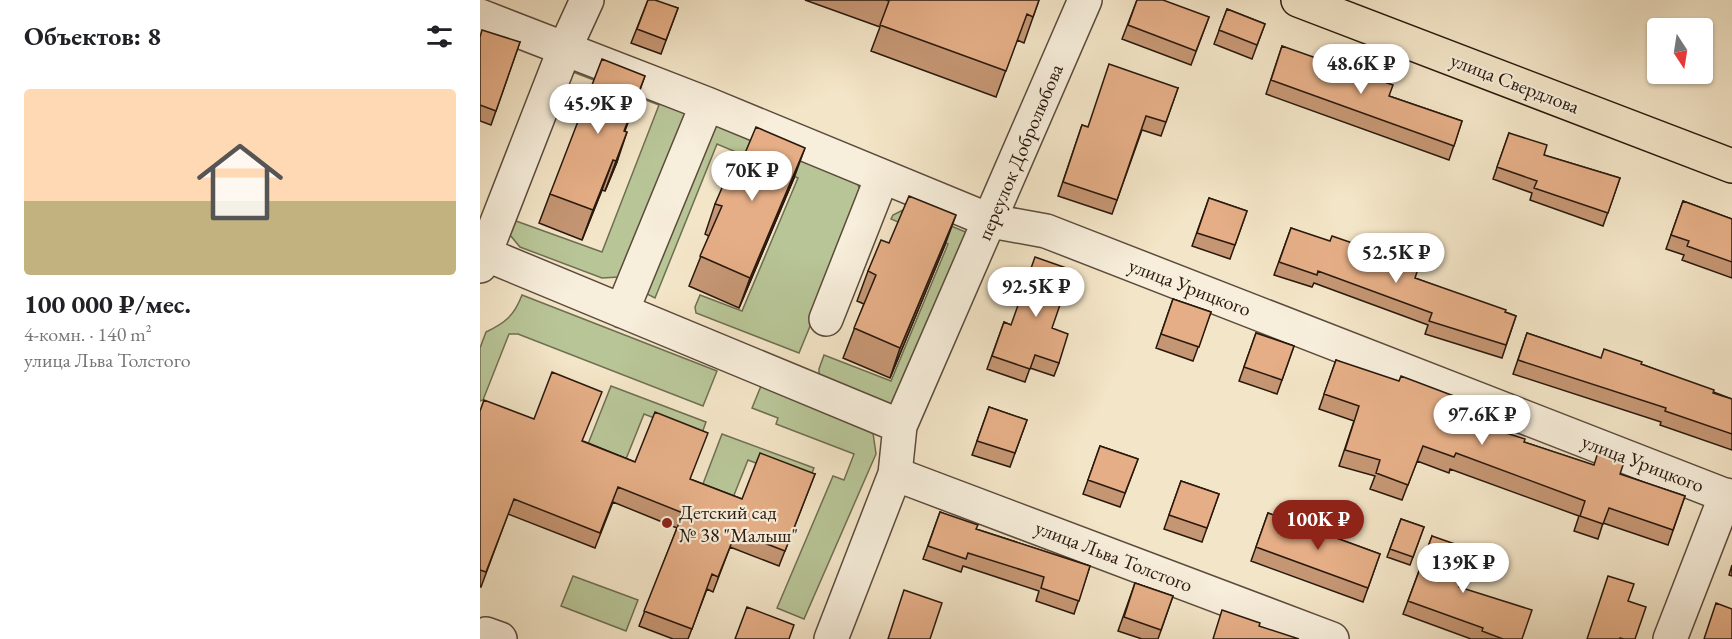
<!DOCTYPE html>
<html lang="ru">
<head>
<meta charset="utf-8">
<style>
	:root { --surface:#fff; --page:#f2f2f2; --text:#202124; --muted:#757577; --accent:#8f2418 }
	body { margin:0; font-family:"EB Garamond",serif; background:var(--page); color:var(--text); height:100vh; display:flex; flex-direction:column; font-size:22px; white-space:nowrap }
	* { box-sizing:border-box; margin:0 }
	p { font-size:20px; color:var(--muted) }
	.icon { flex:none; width:33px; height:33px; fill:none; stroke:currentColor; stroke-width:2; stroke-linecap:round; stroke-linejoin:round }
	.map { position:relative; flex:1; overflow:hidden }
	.drawer { display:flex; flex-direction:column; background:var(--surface); width:480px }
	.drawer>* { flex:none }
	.needle { width:39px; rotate:168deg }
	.buttons { position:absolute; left:1167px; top:18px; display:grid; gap:12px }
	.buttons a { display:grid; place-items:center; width:66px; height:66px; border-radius:6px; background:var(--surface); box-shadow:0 2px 4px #0004; font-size:30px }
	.price { position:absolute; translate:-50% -51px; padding:0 14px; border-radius:21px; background:#fff; color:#222; font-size:20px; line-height:39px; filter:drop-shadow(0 2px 3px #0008) }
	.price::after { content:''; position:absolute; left:50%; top:36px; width:18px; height:14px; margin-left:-9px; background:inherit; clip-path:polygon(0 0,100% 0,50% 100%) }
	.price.current { background:var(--accent); color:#fff }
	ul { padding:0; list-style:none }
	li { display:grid; align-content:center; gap:12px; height:318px; padding:0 24px }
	li span { display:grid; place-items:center; height:186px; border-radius:6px; color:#555 }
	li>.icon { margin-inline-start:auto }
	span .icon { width:108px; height:108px; fill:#fffc; stroke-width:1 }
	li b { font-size:26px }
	h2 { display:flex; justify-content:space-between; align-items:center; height:72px; padding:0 24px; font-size:26px }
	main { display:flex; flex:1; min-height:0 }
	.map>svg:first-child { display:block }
	.green { fill:#b8c597; stroke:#706e52; stroke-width:1.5 }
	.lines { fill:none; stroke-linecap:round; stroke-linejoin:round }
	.minor-casing { stroke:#5c4b3c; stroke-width:36 }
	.major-casing { stroke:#29180d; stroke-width:36 }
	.minor { stroke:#f7eedb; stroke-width:33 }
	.major { stroke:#f3e5c7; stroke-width:33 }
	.wall { fill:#c59673; stroke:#29180d; stroke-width:1.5 }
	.shaded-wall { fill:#a07a5e; stroke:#29180d; stroke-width:1.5 }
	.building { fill:#e5ae86; stroke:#29180d; stroke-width:1.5 }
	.poi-dot { fill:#8f2418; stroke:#f7eedb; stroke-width:2 }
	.labels { text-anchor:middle; stroke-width:4.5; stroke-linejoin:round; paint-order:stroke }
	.street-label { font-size:20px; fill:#29180d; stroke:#f7eedb }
	.poi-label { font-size:20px; fill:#29180d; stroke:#f7eedb; text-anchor:start }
</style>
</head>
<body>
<main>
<section class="drawer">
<h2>Объектов: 8<svg class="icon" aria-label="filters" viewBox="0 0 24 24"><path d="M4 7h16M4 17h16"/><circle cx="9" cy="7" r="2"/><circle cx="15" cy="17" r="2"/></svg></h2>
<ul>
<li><span style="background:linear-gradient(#ffd9b3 60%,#c2b280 0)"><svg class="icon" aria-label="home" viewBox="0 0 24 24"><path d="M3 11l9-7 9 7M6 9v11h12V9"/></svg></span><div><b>100 000 ₽/мес.</b><p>4-комн. · 140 m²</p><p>улица Льва Толстого</p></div></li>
</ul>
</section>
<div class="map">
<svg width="1252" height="639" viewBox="0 0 1252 639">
	<rect width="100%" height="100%" fill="#f3e5c7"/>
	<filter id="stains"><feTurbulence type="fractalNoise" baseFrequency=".00333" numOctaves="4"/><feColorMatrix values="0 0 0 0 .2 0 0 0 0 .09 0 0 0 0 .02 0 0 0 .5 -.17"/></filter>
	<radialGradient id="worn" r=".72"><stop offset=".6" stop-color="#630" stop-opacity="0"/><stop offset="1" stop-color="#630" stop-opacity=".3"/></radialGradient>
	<!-- green -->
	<path class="green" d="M95 67 203 107 206 119 139 277 122 278 40 247 30 235 36 221 122 252 179 105 93 72Z
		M236 119 377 180 382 200 319 353 216 313 215 307 220 295 262 311 318 178 237 144 175 298 165 293Z
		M423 210H432L488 233 417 407 339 378V369L344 355 411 381 468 244 411 219 413 215Z
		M42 295 237 371 223 406 38 334H29L3 400 0 401V348L6 332C25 323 34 316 42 295Z
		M131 386 226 422 221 436 164 414 146 459 108 444Z
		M281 386 393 433 396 454 324 619 297 608 353 476 364 480 374 454 296 424 298 418 272 408Z
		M242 434 334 468 328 483 268 460 252 500 221 489Z
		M93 576 158 600 146 631 81 606Z"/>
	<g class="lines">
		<defs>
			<path id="minor" d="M0 16 227 104 511 221 566 231 1252 498
				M5 254 420 426
				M0 266 85 48 107 0
				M142 311 227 104
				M346 319 402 177
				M415 474 852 639
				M6 634 20 639
				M351 639 415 474 420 426 605 0
				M1190 639 1246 495"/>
			<path id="major" d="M818 0 1252 166"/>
		</defs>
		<!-- minor casing -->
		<use href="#minor" class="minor-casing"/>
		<!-- major casing -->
		<use href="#major" class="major-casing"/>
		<!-- minor -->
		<use href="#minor" class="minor"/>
		<!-- major -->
		<use href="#major" class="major"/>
	</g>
	<!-- wall -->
	<path class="wall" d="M168 0 198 8 181 54 151 43Z
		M325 0H559L544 43 537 40 516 97 391 51 400 27Z
		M657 0 729 17 711 65 642 39Z
		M747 9 785 24 772 59 734 44Z
		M0 37 40 42 11 125 0 121Z
		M802 46 909 96 982 121 969 160 786 94Z
		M165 76 145 131 137 162 125 191 122 190 102 240 59 223 70 194Z
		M698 88 681 136 662 130 632 214 578 196 602 125 607 127Z
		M1029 133 1064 155 1140 178 1123 226 1050 200 1052 193 1013 179Z
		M255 177 314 178 259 308 209 286 229 236 225 234 235 204Z
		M729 198 767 211 750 259 712 246Z
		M1203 201 1252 219V278L1202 260 1204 255 1186 249Z
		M811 228 935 278 1036 316 1022 358 945 334 948 325 834 283 832 287 794 275Z
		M465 245 410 378 363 358 384 304 377 301 388 271Z
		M693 299 731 312 713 361 676 348Z
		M524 322 531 325 572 328 579 363 574 376 550 368 545 382 507 369Z
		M776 333 814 346 797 394 759 381Z
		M1047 333 1120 358 1161 364 1252 399V450L1180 425 1181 422 1033 374Z
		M856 360 989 421 1044 442 1205 496 1188 545 1123 523 1118 539 1094 531 1099 516 970 469 969 473 937 461 922 500 890 489 895 476 859 466 874 421 839 409Z
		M509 407 547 420 530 467 492 455Z
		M0 411 54 419 103 441 155 462 210 479 262 499 335 474 299 566 250 547 233 592 227 589 208 639H193L159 626 197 528 133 502 115 548 28 514 1 587H0Z
		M620 446 658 459 640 507 603 494Z
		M701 481 739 494 722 542 684 529Z
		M460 512 496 529 610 566 594 614 556 601 559 591 483 566 481 572 443 559Z
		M788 513 900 554 883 602 771 561Z
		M921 519 944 527 930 565 907 557Z
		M952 536 979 587 1042 639H991L923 614Z
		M1252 565V576L1249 575Z
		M655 583 693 596 678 639H662L638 631Z"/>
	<!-- shaded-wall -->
	<path class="shaded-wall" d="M147 132 137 162 125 191 136 161Z
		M325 148 314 178 259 308 270 278Z
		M133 160 122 190 102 240 113 210Z
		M476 215 465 245 410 378 420 348Z"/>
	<!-- building -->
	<path class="building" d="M168 0H175L198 8 186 40 157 29Z
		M406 0H559L553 17 547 14 526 71 400 25 409 1Z
		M657 0H683L729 17 716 51 648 25Z
		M747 9 785 24 777 45 739 30Z
		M2 30 40 42 16 111 0 105V37Z
		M802 46 913 85 909 96 982 121 974 146 791 80Z
		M122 59 165 76 144 131 147 132 136 161 133 160 113 210 70 194Z
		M629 64 698 88 686 122 666 116 637 200 583 182 602 125 608 127Z
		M276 127 325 148 270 278 220 256 242 206 235 204 248 174 255 177Z
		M1029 133 1067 145 1064 155 1140 178 1128 213 1054 188 1057 181 1017 167Z
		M429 196 476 215 420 348 374 328 396 275 388 271 401 240 409 243Z
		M729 198 767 211 755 245 717 233Z
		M1203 201 1252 219V262L1207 246 1209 241 1191 235Z
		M811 228 850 241 852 236 939 266 935 278 1026 310 1025 312 1036 316 1026 345 949 321 952 313 838 271 837 275 799 262Z
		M555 257 592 270 572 328 588 334 579 363 555 355 550 369 512 356 524 322 531 325Z
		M693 299 731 312 719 347 681 334Z
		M776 333 814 346 802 380 764 367Z
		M1047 333 1121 358 1124 349 1162 362 1161 364 1234 390 1233 393 1252 399V434L1185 411 1186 408 1038 360Z
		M856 360 919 381 921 376 995 404 988 421 1045 439 1044 442 1114 465 1119 449 1145 459 1140 474 1205 496 1193 530 1129 508 1123 524 1100 516 1105 501 976 453 974 457 943 446 928 485 896 473 900 460 865 450 879 406 844 394Z
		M72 372 122 392 102 441 155 462 175 412 228 433 210 479 262 499 280 453 335 474 305 551 256 532 238 577 232 574 212 629 164 611 203 513 138 487 120 533 34 499 6 572 0 570V411L4 400 54 419Z
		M509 407 547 420 535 453 497 441Z
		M620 446 658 459 645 493 608 480Z
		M701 481 739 494 727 528 689 515Z
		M460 512 498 525 496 529 610 566 599 601 561 588 564 577 488 553 486 559 448 546Z
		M788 513 900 554 888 588 776 547Z
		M921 519 944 527 933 557 910 549Z
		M952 536 992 550 979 587 1052 610 1042 639H1023L1002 631 1003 628 928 601Z
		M1128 576 1154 584 1148 601 1166 607 1155 639H1144L1140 638V639H1107Z
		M655 583 693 596 681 630 644 617Z
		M424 590 462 603 450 639H408Z
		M1236 603 1252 609V639H1224Z
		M267 607 314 625 309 639H255Z
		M742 610 780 623 779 626 819 639H733Z"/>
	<!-- markers -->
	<circle class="poi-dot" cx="187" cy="523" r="6"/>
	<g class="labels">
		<!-- street labels -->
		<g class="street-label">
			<text transform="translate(1035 83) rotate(21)" y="7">улица Свердлова</text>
			<text transform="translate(540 152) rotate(-67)" y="7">переулок Добролюбова</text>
			<text transform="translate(710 287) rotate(21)" y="7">улица Урицкого</text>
			<text transform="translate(1163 463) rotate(21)" y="7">улица Урицкого</text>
			<text transform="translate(634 556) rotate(21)" y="7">улица Льва Толстого</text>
		</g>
		<!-- poi labels -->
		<g class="poi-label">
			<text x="199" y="519">Детский сад<tspan x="199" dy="23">№ 38 "Малыш"</tspan></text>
		</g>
	</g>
	<rect width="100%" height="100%" filter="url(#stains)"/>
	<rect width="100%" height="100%" fill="url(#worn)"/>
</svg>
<div class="buttons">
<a><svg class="needle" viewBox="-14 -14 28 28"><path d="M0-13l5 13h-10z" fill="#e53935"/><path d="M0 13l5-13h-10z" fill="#757577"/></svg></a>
</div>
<b class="price" style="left:881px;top:95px">48.6K ₽</b>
<b class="price" style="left:118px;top:135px">45.9K ₽</b>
<b class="price" style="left:272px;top:202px">70K ₽</b>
<b class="price" style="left:916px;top:284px">52.5K ₽</b>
<b class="price" style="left:556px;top:318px">92.5K ₽</b>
<b class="price" style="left:1002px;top:446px">97.6K ₽</b>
<b class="price current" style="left:838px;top:551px">100K ₽</b>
<b class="price" style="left:983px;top:594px">139K ₽</b>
</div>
</main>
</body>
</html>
